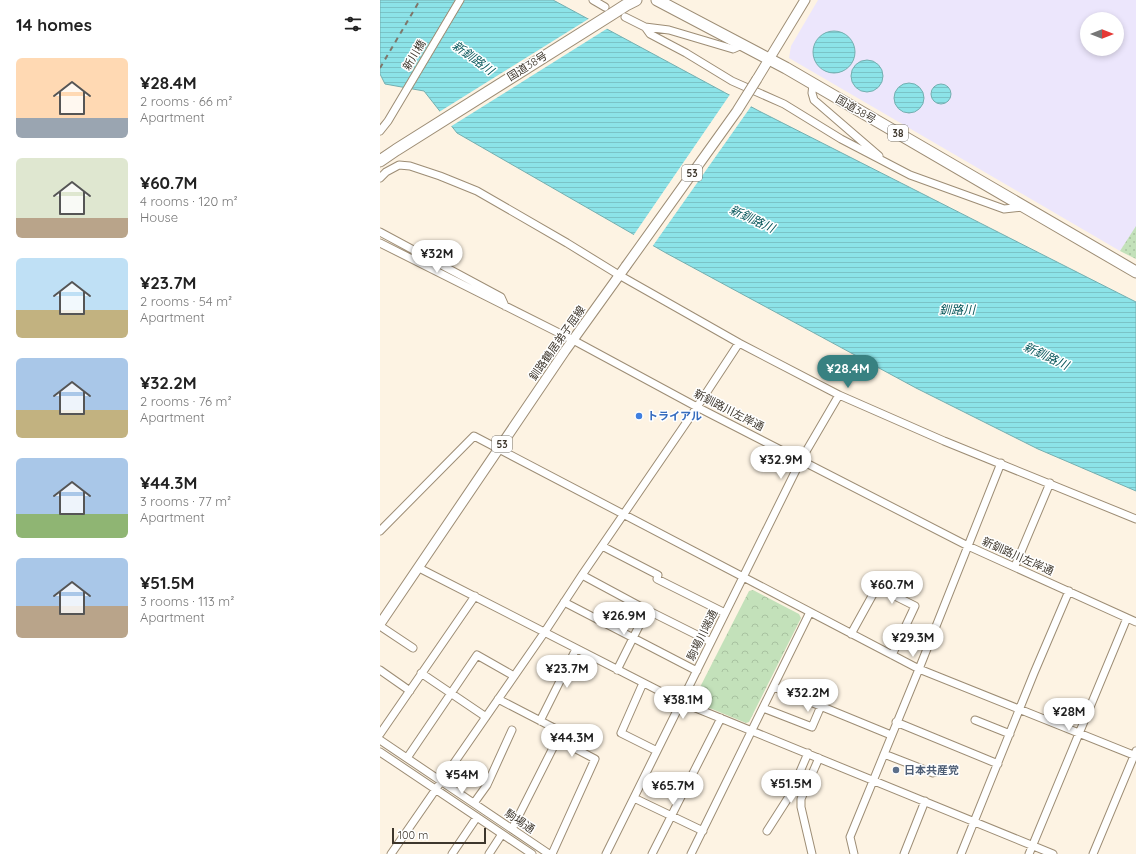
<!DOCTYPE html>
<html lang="en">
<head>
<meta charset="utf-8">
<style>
	:root { --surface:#fff; --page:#f6f6f6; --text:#222; --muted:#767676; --accent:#388181 }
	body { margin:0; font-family:Quicksand,"Noto Sans JP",sans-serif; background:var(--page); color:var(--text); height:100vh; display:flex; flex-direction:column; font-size:15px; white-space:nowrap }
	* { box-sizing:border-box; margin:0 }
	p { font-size:13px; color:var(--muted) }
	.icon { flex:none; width:22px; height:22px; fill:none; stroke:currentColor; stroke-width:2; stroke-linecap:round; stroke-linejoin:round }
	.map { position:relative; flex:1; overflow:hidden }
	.drawer { display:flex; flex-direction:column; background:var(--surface); width:380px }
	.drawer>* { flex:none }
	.needle { width:26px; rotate:90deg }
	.buttons { position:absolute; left:700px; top:12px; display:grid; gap:8px }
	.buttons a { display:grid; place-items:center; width:44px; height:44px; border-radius:50%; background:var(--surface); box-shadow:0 2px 6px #0003; font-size:20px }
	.scale { position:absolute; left:12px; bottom:10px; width:94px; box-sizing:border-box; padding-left:4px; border:2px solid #3d362c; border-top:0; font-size:11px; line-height:14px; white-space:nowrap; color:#3d362c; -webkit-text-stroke:3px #fff; paint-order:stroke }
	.price { position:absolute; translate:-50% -34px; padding:0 9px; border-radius:14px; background:#fff; color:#222; font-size:13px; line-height:26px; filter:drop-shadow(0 1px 2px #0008) }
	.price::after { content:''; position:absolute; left:50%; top:24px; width:12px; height:9px; margin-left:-6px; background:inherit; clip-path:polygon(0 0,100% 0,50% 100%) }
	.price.current { background:var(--accent); color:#fff }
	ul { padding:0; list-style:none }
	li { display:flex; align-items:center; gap:12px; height:100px; padding:0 16px }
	li span { display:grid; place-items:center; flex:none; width:112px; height:80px; border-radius:6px; color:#555 }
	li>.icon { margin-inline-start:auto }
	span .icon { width:48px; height:48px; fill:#fffc; stroke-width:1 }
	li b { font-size:17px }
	h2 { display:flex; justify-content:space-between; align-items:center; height:48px; padding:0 16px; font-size:17px }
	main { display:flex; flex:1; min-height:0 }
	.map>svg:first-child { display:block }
	.industrial { fill:#ece6fc; fill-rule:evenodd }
	.grass { fill:url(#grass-dots) }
	.park { fill:url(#park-crowns) }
	.water { fill:url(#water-rules); stroke:#74afb0 }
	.pier { fill:#fdf3e3 }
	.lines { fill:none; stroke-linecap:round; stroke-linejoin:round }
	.minor-casing { stroke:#9d8d75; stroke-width:9 }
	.major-casing { stroke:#9d8d75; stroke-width:11 }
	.highway-casing { stroke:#9d8d75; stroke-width:13 }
	.minor { stroke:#fff; stroke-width:7 }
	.major { stroke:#fff; stroke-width:9 }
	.highway { stroke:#fff; stroke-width:11 }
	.rail { stroke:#7e766a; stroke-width:2; stroke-dasharray:5 5; stroke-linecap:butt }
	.major-bridge-casing { stroke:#9d8d75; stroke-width:11; stroke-linecap:butt }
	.major-bridge { stroke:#fff; stroke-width:9 }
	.shop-dot { fill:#3f7fe0; stroke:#fff; stroke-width:1.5 }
	.service-dot { fill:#5c6f8a; stroke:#fff; stroke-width:1.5 }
	.labels { text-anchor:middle; stroke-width:3; stroke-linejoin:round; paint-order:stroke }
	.shield { fill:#fff; stroke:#77726b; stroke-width:1 }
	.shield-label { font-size:10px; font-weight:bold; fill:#3d362c }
	.street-label { font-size:11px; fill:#3d362c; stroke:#fff }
	.shop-label { font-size:11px; font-weight:bold; fill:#366cbe; stroke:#fff; text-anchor:start }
	.service-label { font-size:11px; font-weight:bold; fill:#4e5e75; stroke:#fff; text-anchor:start }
	.water-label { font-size:12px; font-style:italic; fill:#08575b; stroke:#fff }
</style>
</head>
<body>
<main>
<section class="drawer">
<h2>14 homes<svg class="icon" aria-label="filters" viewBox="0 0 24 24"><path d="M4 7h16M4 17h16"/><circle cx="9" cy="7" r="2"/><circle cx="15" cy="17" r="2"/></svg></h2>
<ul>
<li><span style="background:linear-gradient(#ffd9b3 75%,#9aa5b1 0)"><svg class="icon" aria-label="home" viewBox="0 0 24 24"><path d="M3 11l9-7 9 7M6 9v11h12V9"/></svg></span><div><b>¥28.4M</b><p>2 rooms · 66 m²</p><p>Apartment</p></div></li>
<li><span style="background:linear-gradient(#dfe7d0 75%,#b9a48a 0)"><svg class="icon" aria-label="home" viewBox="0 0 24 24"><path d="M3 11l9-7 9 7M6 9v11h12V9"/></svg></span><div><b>¥60.7M</b><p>4 rooms · 120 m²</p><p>House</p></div></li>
<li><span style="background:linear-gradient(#bfe0f5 65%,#c2b280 0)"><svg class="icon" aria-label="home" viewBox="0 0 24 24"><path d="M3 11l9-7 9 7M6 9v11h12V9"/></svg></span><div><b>¥23.7M</b><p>2 rooms · 54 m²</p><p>Apartment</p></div></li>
<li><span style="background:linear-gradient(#a9c7e8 65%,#c2b280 0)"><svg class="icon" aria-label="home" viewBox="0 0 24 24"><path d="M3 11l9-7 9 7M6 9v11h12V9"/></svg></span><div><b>¥32.2M</b><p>2 rooms · 76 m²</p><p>Apartment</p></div></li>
<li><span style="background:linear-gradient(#a9c7e8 70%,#8fb573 0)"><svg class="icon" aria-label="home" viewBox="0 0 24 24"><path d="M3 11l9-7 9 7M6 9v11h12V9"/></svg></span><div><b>¥44.3M</b><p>3 rooms · 77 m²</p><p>Apartment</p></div></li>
<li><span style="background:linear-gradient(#a9c7e8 60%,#b9a48a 0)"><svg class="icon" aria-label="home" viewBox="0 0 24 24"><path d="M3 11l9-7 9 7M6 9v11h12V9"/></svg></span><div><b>¥51.5M</b><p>3 rooms · 113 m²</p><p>Apartment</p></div></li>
</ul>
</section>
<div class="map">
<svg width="756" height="854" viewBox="0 0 756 854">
	<defs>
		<pattern id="grass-dots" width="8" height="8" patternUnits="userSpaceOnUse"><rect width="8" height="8" fill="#c3e1ba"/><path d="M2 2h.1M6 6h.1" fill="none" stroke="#a8c2a0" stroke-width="1.8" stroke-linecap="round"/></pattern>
		<pattern id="park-crowns" width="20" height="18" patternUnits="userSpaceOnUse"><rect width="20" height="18" fill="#c3e1ba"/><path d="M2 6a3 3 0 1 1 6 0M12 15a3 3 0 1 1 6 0" fill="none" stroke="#a8c2a0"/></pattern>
		<pattern id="water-rules" width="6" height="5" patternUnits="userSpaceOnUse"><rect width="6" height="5" fill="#8ce3e8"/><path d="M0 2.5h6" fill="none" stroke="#7ac3c7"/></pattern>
	</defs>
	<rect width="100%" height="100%" fill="#fdf3e3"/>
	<!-- industrial -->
	<path class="industrial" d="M438 0H756V228L740 251 409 58 411 46ZM707 19H737V49H707Z"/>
	<!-- grass -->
	<path class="grass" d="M756 226V259L740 251Z"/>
	<!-- park -->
	<path class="park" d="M373 590 419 614 421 618 369 722 366 723 315 702 314 699 369 591Z"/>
	<!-- water -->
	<path class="water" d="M0 0H173L379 111 756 302V491L658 449 536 388 286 253 77 133 44 91 5 84 0 74Z
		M433 52a21 21 0 1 1 42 0a21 21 0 1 1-42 0Z
		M471 76a16 16 0 1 1 32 0a16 16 0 1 1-32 0Z
		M514 98a15 15 0 1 1 30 0a15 15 0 1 1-30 0Z
		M551 94a10 10 0 1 1 20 0a10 10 0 1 1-20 0Z"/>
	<!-- pier -->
	<path class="pier" d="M210 18 228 28 70 127 59 112Z
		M351 93 372 105 272 247 253 236Z"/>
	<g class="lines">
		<defs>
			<path id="minor" d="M213 0 225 7
				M245 17 265 27 289 30 353 49 362 45
				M265 27 270 34 306 53 352 81 404 104 461 139 530 175 624 209 643 207
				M433 84 432 93 434 100 499 156
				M0 131 8 121 80 0
				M0 178 6 172 19 165 30 166 60 176 97 191 187 243 239 275 359 343 459 395 564 441 756 519
				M0 232 121 297 125 306
				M0 243 193 340 317 407 588 546 756 622
				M0 531 94 436 539 669 756 756
				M222 546 278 575 277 579 345 613
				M635 566 670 483
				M39 568 301 702 673 854
				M202 575 267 610 331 642
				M184 602 317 671
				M0 626 33 648
				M471 634 497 587 535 606 512 655
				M0 670 30 691
				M237 670 267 610
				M41 673 106 717
				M263 683 241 733 277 751
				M394 687 511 735
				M118 699 178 730 179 736
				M383 708 432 727 441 706
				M595 720 630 734
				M160 721 196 649
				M516 722 618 764
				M0 734 95 596
				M0 740 169 854
				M0 752 152 854
				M504 754 553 773
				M27 758 97 655 134 676
				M254 798 323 831
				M94 803 107 785 132 730
				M132 829 179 736 198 745 196 749 215 759 172 854
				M387 831 410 795 428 753
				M11 854 164 633 202 575 317 407 359 343
				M72 854 97 817
				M109 854 122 834
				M226 854 421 460 459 395
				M272 854 341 718
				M311 854 430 612
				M432 854 421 807V799L439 758
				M474 854 470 837 539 669 621 463
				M524 854 545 801
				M581 854 654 673 689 591
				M649 854 747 618
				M713 854 756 751"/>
			<path id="major" d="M377 79 425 0
				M0 624 185 351 246 266"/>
			<path id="highway" d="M277 0 406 68 756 272
				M0 161 16 150 232 14 246 5 256 0"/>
		</defs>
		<!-- minor casing -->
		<use href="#minor" class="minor-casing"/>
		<!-- major casing -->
		<use href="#major" class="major-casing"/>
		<!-- highway casing -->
		<use href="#highway" class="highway-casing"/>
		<!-- minor -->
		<use href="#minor" class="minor"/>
		<!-- major -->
		<use href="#major" class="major"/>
		<!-- highway -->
		<use href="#highway" class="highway"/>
		<!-- rail -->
		<path class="rail" d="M0 68 40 0"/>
		<defs>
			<path id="major-bridge" d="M246 266 357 111 377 79"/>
		</defs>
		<!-- major-bridge casing -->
		<use href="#major-bridge" class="major-bridge-casing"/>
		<!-- major-bridge -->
		<use href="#major-bridge" class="major-bridge"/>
	</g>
	<!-- markers -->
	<circle class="shop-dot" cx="259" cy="416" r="4"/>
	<circle class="service-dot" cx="516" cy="770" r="4"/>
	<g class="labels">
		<!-- shield labels -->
		<g class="shield">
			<rect x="508" y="125" width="20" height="16" rx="3"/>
			<rect x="302" y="165" width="20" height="16" rx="3"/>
			<rect x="112" y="436" width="20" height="16" rx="3"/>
		</g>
		<g class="shield-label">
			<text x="518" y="137">38</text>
			<text x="312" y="177">53</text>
			<text x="122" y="448">53</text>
		</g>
		<!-- street labels -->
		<g class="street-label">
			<text transform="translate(34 55) rotate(-59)" y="4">新川橋</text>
			<text transform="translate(147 66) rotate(-32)" y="4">国道38号</text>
			<text transform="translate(476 109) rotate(30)" y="4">国道38号</text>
			<text transform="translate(177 343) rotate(-55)" y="4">釧路鶴居弟子屈線</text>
			<text transform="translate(349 410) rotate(27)" y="4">新釧路川左岸通</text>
			<text transform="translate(638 556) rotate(24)" y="4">新釧路川左岸通</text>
			<text transform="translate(322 635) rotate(-64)" y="4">駒場川端通</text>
			<text transform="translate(140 821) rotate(34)" y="4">駒場通</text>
		</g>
		<!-- shop labels -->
		<g class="shop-label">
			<text x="267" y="420">トライアル</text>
		</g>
		<!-- service labels -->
		<g class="service-label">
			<text x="524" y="774">日本共産党</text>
		</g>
		<!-- water labels -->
		<g class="water-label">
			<text transform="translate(93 58) rotate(36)" y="4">新釧路川</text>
			<text transform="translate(372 219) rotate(25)" y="4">新釧路川</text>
			<text x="577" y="314">釧路川</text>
			<text transform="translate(666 356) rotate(25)" y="4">新釧路川</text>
		</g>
	</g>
</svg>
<div class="buttons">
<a><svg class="needle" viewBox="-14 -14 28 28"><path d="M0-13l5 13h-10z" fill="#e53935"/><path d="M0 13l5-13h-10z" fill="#767676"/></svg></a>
</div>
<div class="scale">100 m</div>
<b class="price" style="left:57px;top:274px">¥32M</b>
<b class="price current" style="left:468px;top:389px">¥28.4M</b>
<b class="price" style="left:401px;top:480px">¥32.9M</b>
<b class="price" style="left:512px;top:605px">¥60.7M</b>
<b class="price" style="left:244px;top:636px">¥26.9M</b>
<b class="price" style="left:533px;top:658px">¥29.3M</b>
<b class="price" style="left:187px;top:689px">¥23.7M</b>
<b class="price" style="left:428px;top:713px">¥32.2M</b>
<b class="price" style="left:303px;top:720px">¥38.1M</b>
<b class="price" style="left:689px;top:732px">¥28M</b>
<b class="price" style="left:192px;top:758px">¥44.3M</b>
<b class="price" style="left:82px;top:795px">¥54M</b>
<b class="price" style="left:411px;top:804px">¥51.5M</b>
<b class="price" style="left:293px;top:806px">¥65.7M</b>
</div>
</main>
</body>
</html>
